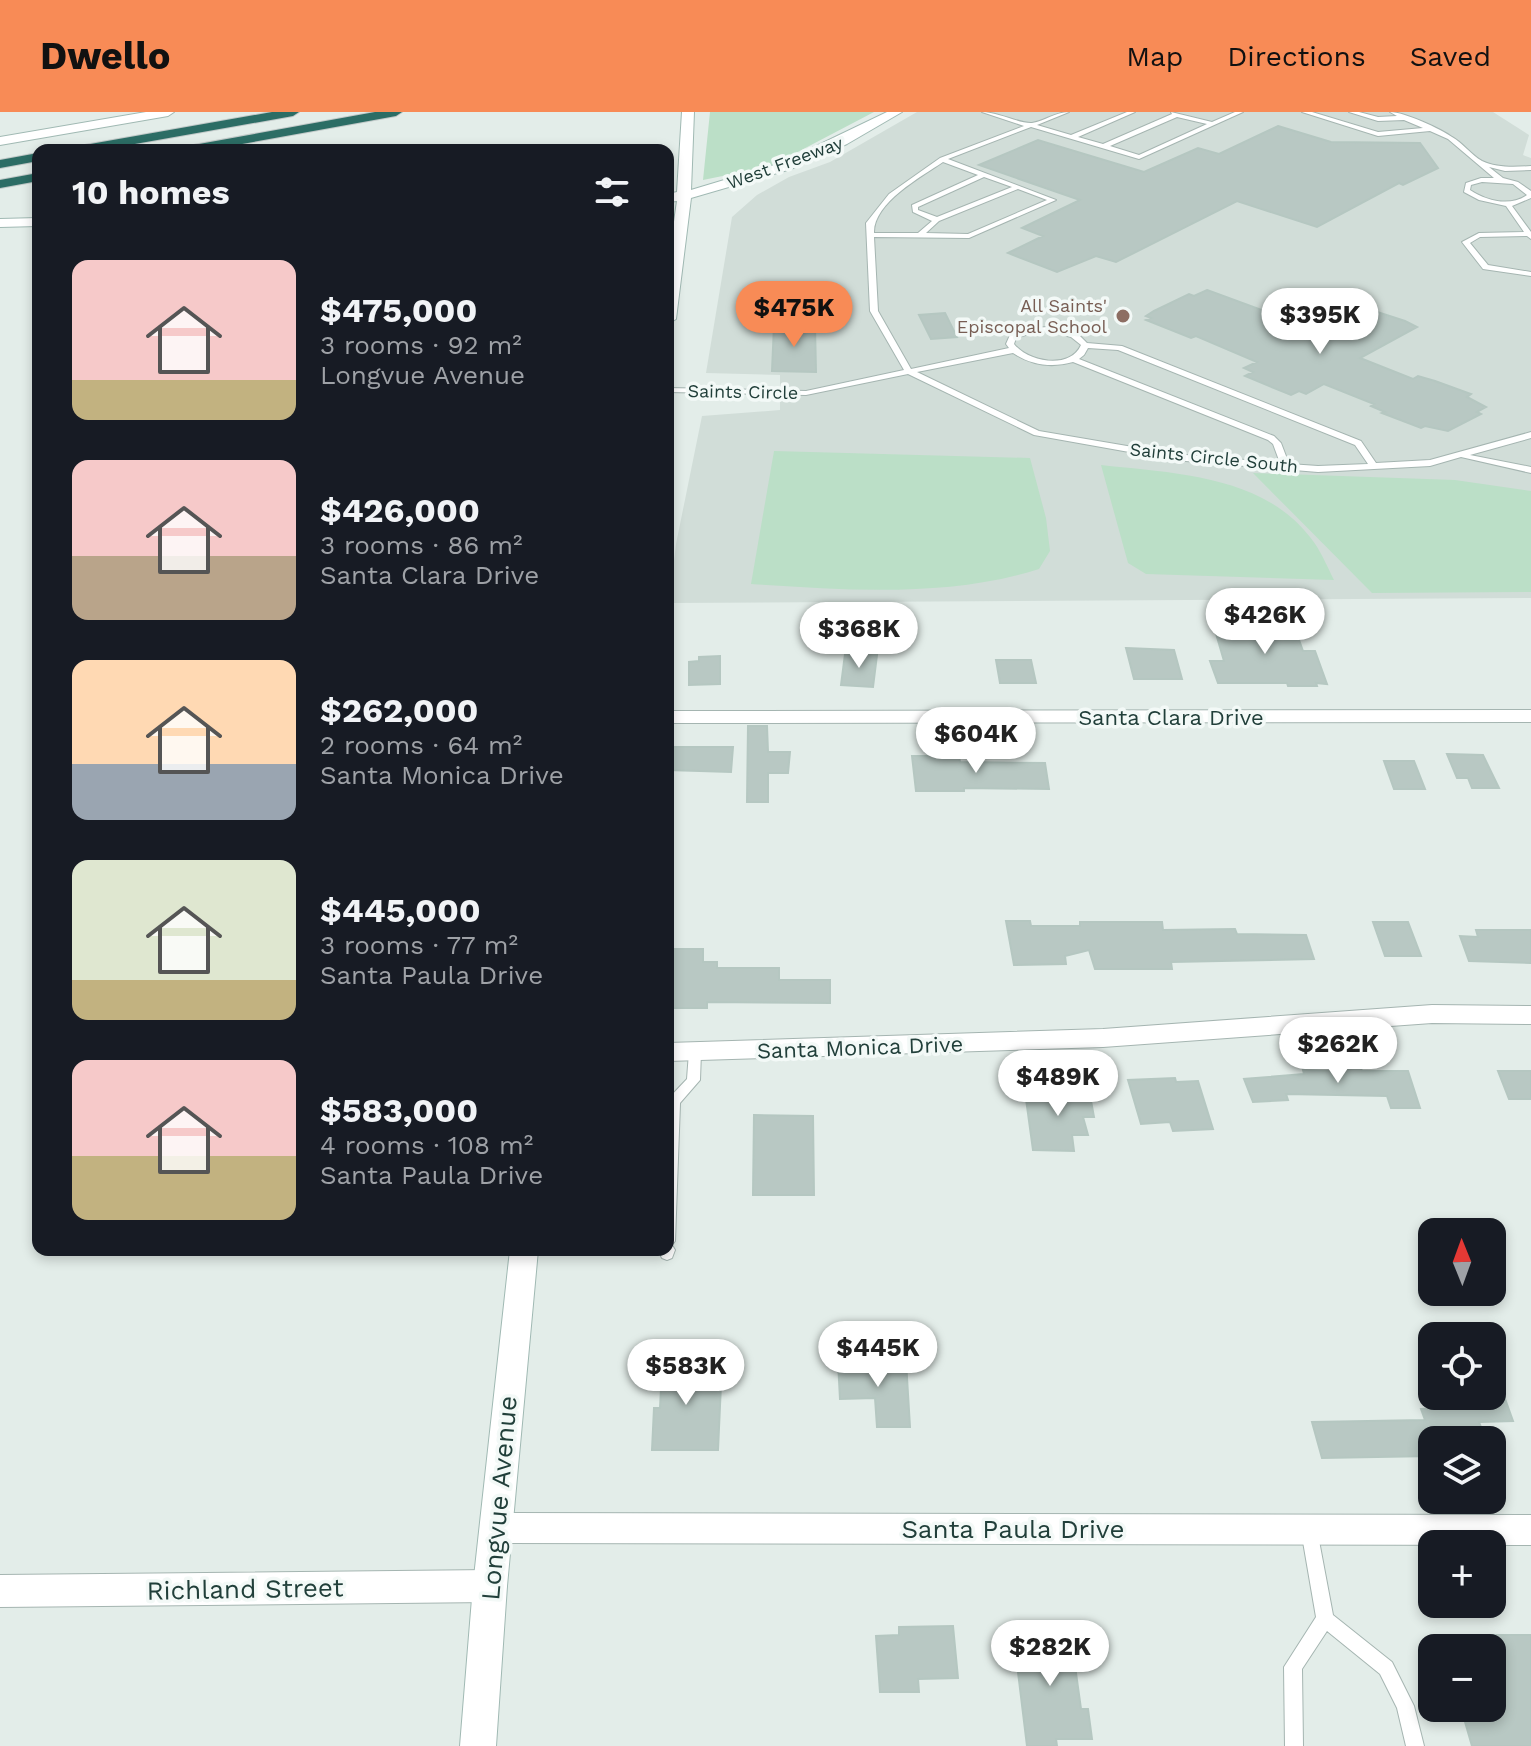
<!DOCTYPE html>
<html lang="en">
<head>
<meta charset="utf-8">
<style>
	:root { --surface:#171b24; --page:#20242c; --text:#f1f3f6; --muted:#9ea1a6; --accent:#f88b56 }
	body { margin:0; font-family:"Work Sans",sans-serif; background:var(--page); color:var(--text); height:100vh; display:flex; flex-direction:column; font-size:30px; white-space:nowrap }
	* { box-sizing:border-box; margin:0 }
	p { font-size:26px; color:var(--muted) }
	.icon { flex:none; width:44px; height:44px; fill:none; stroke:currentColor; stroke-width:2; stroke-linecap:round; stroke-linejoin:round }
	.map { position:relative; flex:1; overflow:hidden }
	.panel { position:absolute; left:32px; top:32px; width:642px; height:1112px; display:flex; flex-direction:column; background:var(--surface); border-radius:16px; box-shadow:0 4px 12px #0003 }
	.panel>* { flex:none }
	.needle { width:52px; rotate:359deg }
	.fabs { position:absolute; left:1418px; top:1106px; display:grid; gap:16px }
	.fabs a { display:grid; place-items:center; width:88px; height:88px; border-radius:16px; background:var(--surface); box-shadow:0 4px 12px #0003; font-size:40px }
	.price { position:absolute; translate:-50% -68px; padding:0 18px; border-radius:28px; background:#fff; color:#222; font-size:26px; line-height:52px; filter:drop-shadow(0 2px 4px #0008) }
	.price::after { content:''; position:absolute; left:50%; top:48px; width:24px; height:18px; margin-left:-12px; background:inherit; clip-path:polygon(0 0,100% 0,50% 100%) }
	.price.selected { background:var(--accent); color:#111 }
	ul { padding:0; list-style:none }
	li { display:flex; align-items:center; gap:24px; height:200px; padding:0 40px }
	li span { display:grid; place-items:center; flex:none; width:224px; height:160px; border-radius:16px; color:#555 }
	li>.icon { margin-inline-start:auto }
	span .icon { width:96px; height:96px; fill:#fffc; stroke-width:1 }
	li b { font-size:34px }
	h2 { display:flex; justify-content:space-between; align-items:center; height:96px; padding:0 40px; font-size:34px }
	header { display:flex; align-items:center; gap:48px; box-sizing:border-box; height:112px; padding:0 40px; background:var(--accent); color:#111 }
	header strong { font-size:38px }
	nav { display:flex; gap:44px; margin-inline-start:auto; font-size:28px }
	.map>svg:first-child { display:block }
	.built { fill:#d1ddd8 }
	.green { fill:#bbdfc7 }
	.building { fill:#b8c8c3; stroke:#b5c7c1; stroke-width:2 }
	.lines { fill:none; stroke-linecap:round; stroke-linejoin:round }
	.lane-casing { stroke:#a5b5b1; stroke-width:2 }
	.street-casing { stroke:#a5b5b1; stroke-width:2 }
	.secondary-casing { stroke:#a0b9b3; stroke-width:2 }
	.highway-casing { stroke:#c1c9c8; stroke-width:2 }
	.lane { fill:#fff; fill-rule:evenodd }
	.street { fill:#fff; fill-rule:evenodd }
	.secondary { fill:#fff; fill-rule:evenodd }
	.highway { fill:#2c6d65; fill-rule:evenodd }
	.education-dot { fill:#8d6e63; stroke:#f3f9f7; stroke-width:3 }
	.labels { text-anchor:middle; stroke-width:7; stroke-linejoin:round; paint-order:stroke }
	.far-street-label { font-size:18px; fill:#213f3a; stroke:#f3f9f7 }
	.far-education-label { font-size:18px; fill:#785e54; stroke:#f3f9f7; text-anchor:end }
	.street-label { font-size:22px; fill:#213f3a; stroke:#f3f9f7 }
	.near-street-label { font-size:26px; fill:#213f3a; stroke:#f3f9f7 }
</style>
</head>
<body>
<header>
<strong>Dwello</strong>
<nav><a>Map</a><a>Directions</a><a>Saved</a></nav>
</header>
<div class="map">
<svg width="1531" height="1634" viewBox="0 0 1531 1634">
	<rect width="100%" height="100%" fill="#e3ede9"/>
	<!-- built -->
	<path class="built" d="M917 0H1493L1529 23 1523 43 1531 46V486L669 491 676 432 702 304 780 298V263L706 261 732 105 757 83 789 65 830 50Z"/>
	<!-- green -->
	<path class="green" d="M710 0H874L771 54 703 68Z
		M774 339 1030 346 1046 406 1050 439 1039 457C947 486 847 478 751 472Z
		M1101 353C1173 361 1262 363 1310 425 1320 437 1327 454 1334 468L1146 462 1128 451Z
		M1253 361 1455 368 1531 379V480L1372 481Z"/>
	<!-- building -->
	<path class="building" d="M1278 14 1331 30 1420 31 1438 56 1403 73 1399 71 1317 115 1237 89 1116 150 1096 144 1057 160 1008 141 1043 124 1022 116 1080 88 979 53 1038 28 1144 60 1198 36 1219 42Z
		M1207 178 1314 217 1359 194 1405 209 1417 215 1360 246 1413 267 1418 264 1435 269 1471 282 1467 285 1486 295 1477 300 1481 302 1448 319 1425 314 1421 316 1382 301 1385 300 1371 294 1374 292 1324 272 1306 282 1299 279 1291 283 1245 264 1253 260 1244 256 1257 250 1196 224 1191 226 1146 208 1151 206 1146 204 1154 199 1189 182 1194 184Z
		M945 201 957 225 931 227 919 203Z
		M774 213 815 214 816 260 772 259Z
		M1244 500H1267L1269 504H1276L1285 528H1299L1303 539H1315L1327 572 1316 571 1317 574H1288L1287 571H1218L1210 549H1224L1215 518 1250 519Z
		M1126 536 1174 538 1182 567H1134Z
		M845 542 877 543 873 575 841 573Z
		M720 544V572L689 573V550L699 549V545Z
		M996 548H1031L1036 571H1000Z
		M748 614H767L768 640H790L788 661H768V690H747Z
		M668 635H733L731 660 668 658Z
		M1447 642 1483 643 1499 676H1472L1468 666H1457Z
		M912 644H959L960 650 1045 651 1049 677 964 676V679H916Z
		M1384 649H1414L1425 677H1394Z
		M1006 809H1030L1031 814H1080V810H1162L1163 818 1235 817 1237 822 1306 823 1314 847 1171 850 1172 857H1095L1089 838 1065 844 1066 852 1014 853Z
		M1373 810H1408L1421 844H1385Z
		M1476 818H1531V851L1469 849 1460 824 1478 825Z
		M672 837H703V850H717V856H779V868H830V891L707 890V896H668V850H672Z
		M1331 954H1360L1362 959H1408L1420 996H1391L1387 984 1286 982 1288 988 1253 990 1244 967 1304 962 1303 958 1332 959Z
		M1498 959H1531V987H1509Z
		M1175 966 1176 970 1198 969 1213 1017 1173 1019 1170 1010 1141 1012 1128 968Z
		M1033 978H1089L1094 1005H1083L1088 1023H1072L1074 1039 1033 1038 1026 987H1034Z
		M754 1003 813 1004 814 1083H753Z
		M663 1238H697L696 1272H721L718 1338H652L654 1296H660Z
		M838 1249H906L910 1315H877L875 1286 840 1287Z
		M1464 1284H1504L1513 1309 1479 1310 1486 1328H1432V1344L1322 1346 1312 1310 1425 1308 1421 1297 1468 1295Z
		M953 1514 958 1566 918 1567 919 1580H880L876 1524 899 1523V1515Z
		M1070 1518 1081 1597H1088L1092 1627H1056L1057 1634H1027L1013 1519Z
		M1492 1523H1531V1634H1472L1461 1596H1492Z"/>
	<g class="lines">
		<defs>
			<path id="lane" d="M982 0C998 0 1020 12 1032 11 1045 9 1055 0 1069 0L1037 13 1071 23 1127 0H1135L1078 25 1103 32 1172 2 1171 0 1212 10 1235 0H1243L1139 47 1031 15 948 47 1056 88 969 126 874 125 878 199 911 257 1009 236 1006 232 1010 223 1034 216 1048 215 1077 221 1087 231 1122 234 1361 329 1376 351 1430 348 1531 320V326L1470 343 1531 355V361L1461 345 1430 354 1318 360 1174 348 1034 323 908 262 806 283 668 280V276L806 279 904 258 870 199 866 111 889 82 940 46 1024 14ZM1177 5 1207 12 1139 43 1110 34ZM943 50 978 63 912 93 913 100 932 109 918 121H874C873 91 921 65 943 50ZM984 65 1012 75 937 105 918 98V95ZM1018 77 1047 88 968 122 926 121 939 109ZM1048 219 1071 225 1081 233C1070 258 1028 250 1014 232L1016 226 1035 220ZM1088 236 1118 238 1355 333 1368 352 1318 354 1289 352 1281 331 1274 324 1079 247 1084 243ZM1013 241C1031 253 1052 256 1073 250L1268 328 1273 332 1280 351 1174 342 1039 319 917 260Z
				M1302 0H1312L1378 20 1423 16 1404 8 1378 9 1349 0H1359L1378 5 1397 4 1390 0C1404 0 1441 17 1452 25 1463 31 1471 43 1482 49 1496 56 1515 55 1531 54V58L1505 59 1489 55 1503 66 1518 70 1531 79V86L1512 94 1531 120V127L1527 124 1480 125 1470 131 1488 153 1531 160V164L1483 157 1462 130 1479 121 1524 120 1506 94 1479 88 1464 80 1466 71 1481 66H1494L1448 27 1430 19 1378 24ZM1482 70 1513 72 1527 83C1510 95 1487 89 1470 78L1471 73Z
				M695 935 700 937 701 940 700 968 680 991 675 1129 672 1133 675 1138 672 1146 667 1148 662 1146 660 1142 661 1138H668V987L687 967 689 940 690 937Z
				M1309 1411 1315 1413 1317 1418 1333 1503 1392 1550 1414 1594 1424 1634H1406L1397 1596 1380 1562 1327 1519 1302 1557 1303 1634H1285L1284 1555 1316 1505 1301 1418 1303 1413Z"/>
			<path id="street" d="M1531 598V610L668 611V599Z
				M1432 893 1531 894V912L1432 911 1103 935 668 949V931L1103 917Z
				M496 1401 1531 1403V1433L496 1431 485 1427 480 1416 485 1405Z
				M490 1458 502 1463 507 1474 502 1485 490 1490 0 1495V1463Z"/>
			<path id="secondary" d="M146 0H174L168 4 0 33V25Z
				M682 0H694L691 78 781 51 887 0H902L847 32 791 57 691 86 676 207 668 212V151L677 89 668 90V82L677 80Z
				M38 106V114L0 115V107Z
				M510 1138H538L507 1474 496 1634H460L473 1474Z"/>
			<path id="highway" d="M272 0H299L293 4 101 38H72L79 34Z
				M375 0H402L396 4 209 38H181L188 34Z
				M38 41V49L0 56V48Z
				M38 61V69L0 76V68Z"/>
		</defs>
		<!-- lane casing -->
		<use href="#lane" class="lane-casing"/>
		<!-- street casing -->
		<use href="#street" class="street-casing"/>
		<!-- secondary casing -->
		<use href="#secondary" class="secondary-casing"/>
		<!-- highway casing -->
		<use href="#highway" class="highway-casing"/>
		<!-- lane -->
		<use href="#lane" class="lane"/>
		<!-- street -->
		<use href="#street" class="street"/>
		<!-- secondary -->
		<use href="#secondary" class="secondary"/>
		<!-- highway -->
		<use href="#highway" class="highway"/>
	</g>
	<!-- markers -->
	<circle class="education-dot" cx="1123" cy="204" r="8"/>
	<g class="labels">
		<!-- far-street labels -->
		<g class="far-street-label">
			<text transform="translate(785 51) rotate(-20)" y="6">West Freeway</text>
			<text transform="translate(743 280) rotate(1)" y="6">Saints Circle</text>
			<text transform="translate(1214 346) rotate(6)" y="6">Saints Circle South</text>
		</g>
		<!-- far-education labels -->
		<g class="far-education-label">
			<text x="1107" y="200">All Saints'<tspan x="1107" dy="21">Episcopal School</tspan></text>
		</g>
		<!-- street labels -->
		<g class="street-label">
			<text x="1171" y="613">Santa Clara Drive</text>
			<text transform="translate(860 935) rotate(-2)" y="8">Santa Monica Drive</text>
		</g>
		<!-- near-street labels -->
		<g class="near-street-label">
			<text transform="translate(499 1386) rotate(-85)" y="9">Longvue Avenue</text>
			<text x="1013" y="1426">Santa Paula Drive</text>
			<text transform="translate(245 1477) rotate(-1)" y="9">Richland Street</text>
		</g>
	</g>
</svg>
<div class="fabs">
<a><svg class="needle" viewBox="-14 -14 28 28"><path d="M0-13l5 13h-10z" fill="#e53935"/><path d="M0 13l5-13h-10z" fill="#9ea1a6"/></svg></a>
<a><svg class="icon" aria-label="locate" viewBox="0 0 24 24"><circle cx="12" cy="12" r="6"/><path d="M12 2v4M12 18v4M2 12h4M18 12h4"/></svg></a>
<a><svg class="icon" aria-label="layers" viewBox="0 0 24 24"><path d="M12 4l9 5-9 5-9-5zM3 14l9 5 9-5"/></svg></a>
<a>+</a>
<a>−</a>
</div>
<b class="price selected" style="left:794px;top:237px">$475K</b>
<b class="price" style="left:1320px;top:244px">$395K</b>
<b class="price" style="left:1265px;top:544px">$426K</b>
<b class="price" style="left:859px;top:558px">$368K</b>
<b class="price" style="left:976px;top:663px">$604K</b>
<b class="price" style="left:1338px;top:973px">$262K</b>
<b class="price" style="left:1058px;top:1006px">$489K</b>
<b class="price" style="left:878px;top:1277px">$445K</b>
<b class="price" style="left:686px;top:1295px">$583K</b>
<b class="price" style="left:1050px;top:1576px">$282K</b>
<section class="panel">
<h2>10 homes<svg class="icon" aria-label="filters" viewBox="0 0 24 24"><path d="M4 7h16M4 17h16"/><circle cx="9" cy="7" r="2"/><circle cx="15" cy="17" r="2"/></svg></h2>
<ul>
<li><span style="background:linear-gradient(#f6c9c9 75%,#c2b280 0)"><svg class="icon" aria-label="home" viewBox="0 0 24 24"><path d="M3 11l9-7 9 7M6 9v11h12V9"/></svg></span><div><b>$475,000</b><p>3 rooms · 92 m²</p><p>Longvue Avenue</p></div></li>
<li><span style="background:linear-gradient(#f6c9c9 60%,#b9a48a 0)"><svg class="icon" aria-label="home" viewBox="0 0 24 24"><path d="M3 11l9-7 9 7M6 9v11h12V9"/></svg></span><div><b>$426,000</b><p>3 rooms · 86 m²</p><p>Santa Clara Drive</p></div></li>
<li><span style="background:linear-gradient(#ffd9b3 65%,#9aa5b1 0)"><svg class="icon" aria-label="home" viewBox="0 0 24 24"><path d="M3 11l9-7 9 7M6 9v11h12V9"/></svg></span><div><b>$262,000</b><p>2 rooms · 64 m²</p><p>Santa Monica Drive</p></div></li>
<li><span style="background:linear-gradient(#dfe7d0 75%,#c2b280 0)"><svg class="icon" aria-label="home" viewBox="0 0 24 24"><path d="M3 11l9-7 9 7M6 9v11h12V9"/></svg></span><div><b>$445,000</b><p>3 rooms · 77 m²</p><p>Santa Paula Drive</p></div></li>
<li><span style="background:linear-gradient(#f6c9c9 60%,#c2b280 0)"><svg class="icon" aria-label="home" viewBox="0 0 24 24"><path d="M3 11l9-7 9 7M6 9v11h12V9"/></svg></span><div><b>$583,000</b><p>4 rooms · 108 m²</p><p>Santa Paula Drive</p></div></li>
</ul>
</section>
</div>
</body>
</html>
